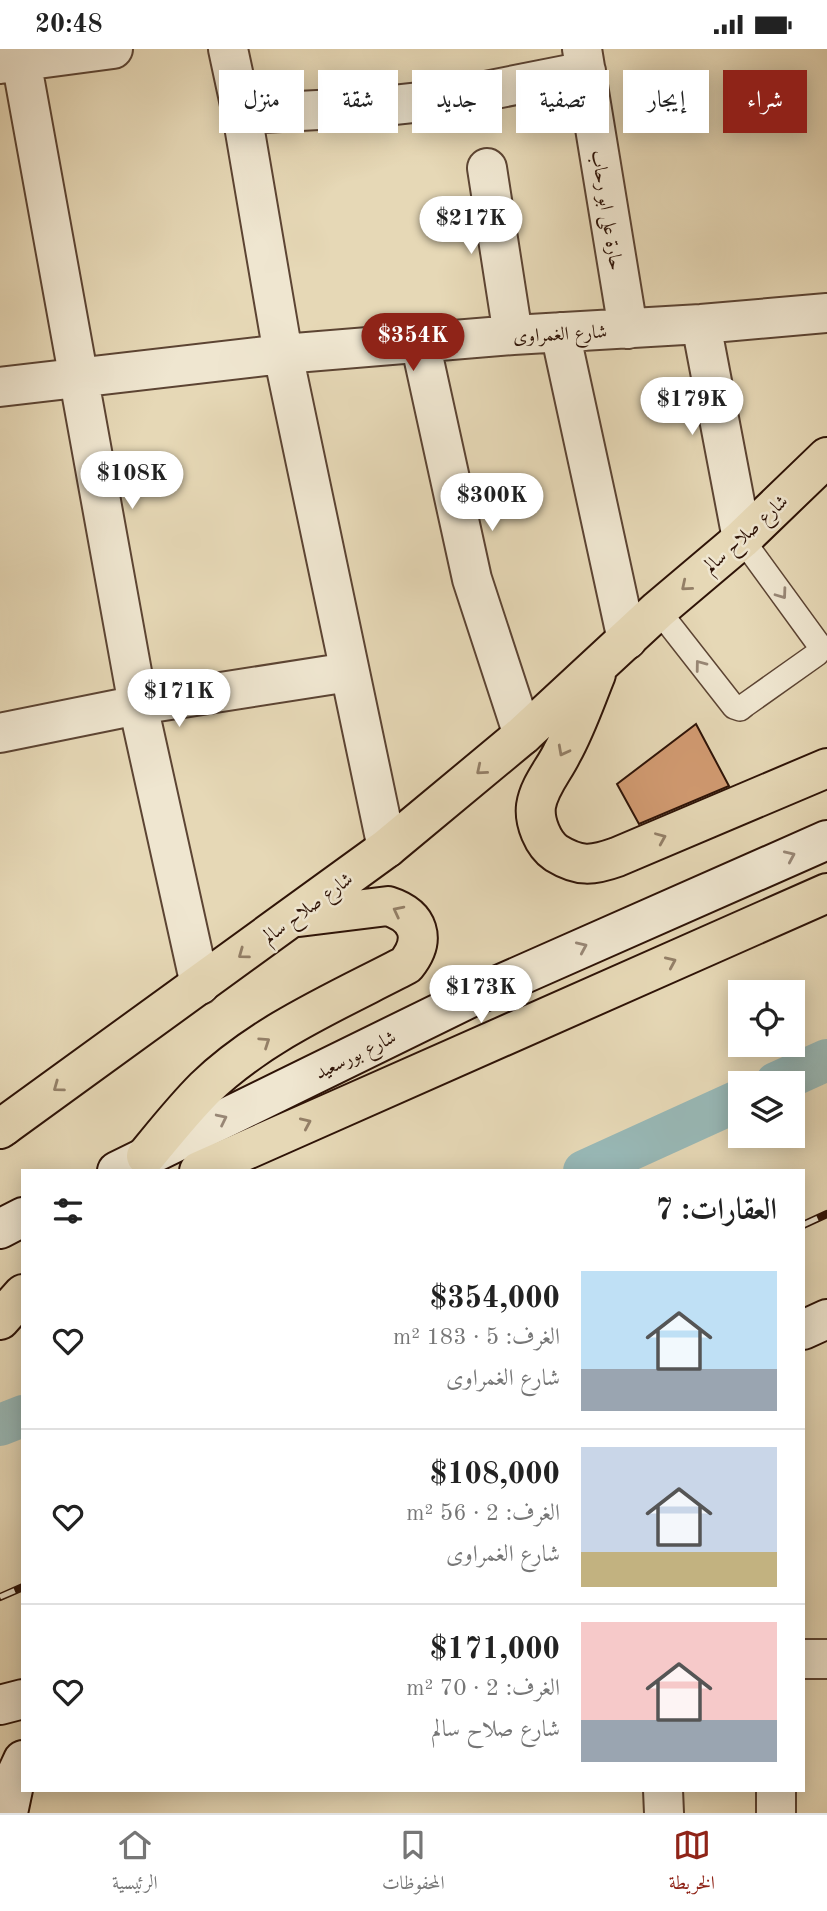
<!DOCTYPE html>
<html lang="ar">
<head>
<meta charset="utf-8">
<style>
	:root { --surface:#fff; --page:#f6f6f6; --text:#222; --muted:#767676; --line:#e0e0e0; --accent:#8f2418 }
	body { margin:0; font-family:"Old Standard TT",Amiri,serif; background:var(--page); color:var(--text); direction:rtl; height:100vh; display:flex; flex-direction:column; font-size:26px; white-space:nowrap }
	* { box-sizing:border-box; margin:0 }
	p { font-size:23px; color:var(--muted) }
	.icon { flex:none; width:38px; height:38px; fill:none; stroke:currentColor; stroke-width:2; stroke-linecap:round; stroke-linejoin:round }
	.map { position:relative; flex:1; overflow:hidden; direction:ltr }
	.sheet { position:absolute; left:21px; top:1120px; width:784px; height:623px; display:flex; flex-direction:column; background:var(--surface); border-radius:0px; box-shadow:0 4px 18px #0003; direction:rtl }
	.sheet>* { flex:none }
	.banner { position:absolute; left:21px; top:21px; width:786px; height:63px; direction:rtl; display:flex; gap:14px }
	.controls { position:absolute; left:728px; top:931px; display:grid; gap:14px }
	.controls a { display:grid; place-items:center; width:77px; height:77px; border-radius:0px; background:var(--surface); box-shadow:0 4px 18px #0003; font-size:35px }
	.price { position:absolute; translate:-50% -60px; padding:0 16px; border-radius:24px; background:#fff; color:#222; font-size:23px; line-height:46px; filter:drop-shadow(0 2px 4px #0008) }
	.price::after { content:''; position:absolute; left:50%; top:42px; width:21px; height:16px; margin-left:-10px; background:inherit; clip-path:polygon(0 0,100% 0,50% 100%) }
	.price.selected { background:var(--accent); color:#fff }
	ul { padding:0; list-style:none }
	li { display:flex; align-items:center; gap:21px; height:175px; padding:0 28px }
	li+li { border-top:2px solid var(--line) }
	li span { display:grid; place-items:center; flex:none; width:196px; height:140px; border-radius:0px; color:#555 }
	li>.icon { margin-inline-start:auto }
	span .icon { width:84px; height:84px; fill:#fffc; stroke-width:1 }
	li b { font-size:30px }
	h2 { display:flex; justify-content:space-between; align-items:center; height:84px; padding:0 28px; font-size:30px }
	.chip { padding:0 24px; border-radius:0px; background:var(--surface); box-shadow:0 4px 18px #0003; font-size:24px; line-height:63px }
	.chip.selected { background:var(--accent); color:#fff }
	.status { display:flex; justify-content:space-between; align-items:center; height:49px; padding:0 35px; background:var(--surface); direction:ltr }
	.status svg { height:19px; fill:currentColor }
	.tabs { display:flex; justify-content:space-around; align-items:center; height:98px; border-top:2px solid var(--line); background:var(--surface); font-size:19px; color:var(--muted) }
	.tabs a { display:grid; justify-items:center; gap:4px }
	.tabs .selected { color:var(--accent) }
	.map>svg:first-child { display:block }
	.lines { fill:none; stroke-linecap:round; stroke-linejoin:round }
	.canal { stroke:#98b8b6; stroke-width:42 }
	.building { fill:#d29b72; stroke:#2e1307; stroke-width:2 }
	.lane-casing { stroke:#5c4433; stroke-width:26 }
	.street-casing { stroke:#5c4433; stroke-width:42 }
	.secondary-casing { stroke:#2e1307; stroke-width:42 }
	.primary-casing { stroke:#2e1307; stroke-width:42 }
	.highway-casing { stroke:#2e1307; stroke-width:42 }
	.lane { stroke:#efe6d0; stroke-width:23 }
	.street { stroke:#efe6d0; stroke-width:38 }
	.secondary { stroke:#efe6d0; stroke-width:38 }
	.primary { stroke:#e6d8b6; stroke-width:38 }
	.highway { stroke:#e6d8b6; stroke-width:38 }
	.rail-casing { stroke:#2e1307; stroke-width:8 }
	.rail { stroke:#efe6d0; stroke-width:5; stroke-dasharray:16; stroke-linecap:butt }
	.oneway { stroke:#937f67 }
	.oneway2 { stroke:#988776 }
	.labels { text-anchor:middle; stroke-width:5; stroke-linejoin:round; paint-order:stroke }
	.street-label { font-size:19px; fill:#2e1307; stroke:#efe6d0 }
</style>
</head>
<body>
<div class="status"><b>20:48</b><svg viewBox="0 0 49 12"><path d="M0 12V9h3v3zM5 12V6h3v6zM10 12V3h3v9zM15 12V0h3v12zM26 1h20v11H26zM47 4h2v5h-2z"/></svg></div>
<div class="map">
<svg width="827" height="1764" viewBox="0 0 827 1764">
	<rect width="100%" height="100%" fill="#e6d8b6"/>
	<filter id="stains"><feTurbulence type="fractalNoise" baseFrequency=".00286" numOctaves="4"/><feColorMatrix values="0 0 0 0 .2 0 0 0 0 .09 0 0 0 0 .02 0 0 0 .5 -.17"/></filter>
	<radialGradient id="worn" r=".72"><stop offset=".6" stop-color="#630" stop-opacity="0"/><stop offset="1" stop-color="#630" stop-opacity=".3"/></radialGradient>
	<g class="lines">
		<!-- canal -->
		<path class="canal" d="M776 1034 827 1011
			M584 1122 740 1051
			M0 1376 23 1367"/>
	</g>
	<!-- building -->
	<path class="building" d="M696 675 729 737 639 775 617 735Z"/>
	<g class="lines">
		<defs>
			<path id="lane" d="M658 561 734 658 740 660 745 656 817 605 819 596 817 593 742 490"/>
			<path id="street" d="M19 0 138 656 200 936
				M228 0 242 65 283 305 387 799
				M582 0 628 280
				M0 15 113 0
				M242 65 375 58 440 51 586 22
				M487 119 513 286
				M701 275 742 490
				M560 283 627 591
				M420 293 472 530 523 686
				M0 338 283 305 513 286 701 275 827 264
				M0 684 138 656 349 623
				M803 1610H827
				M663 1741 664 1764
				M776 1741V1764"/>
			<path id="secondary" d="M117 1122 476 946 827 791
				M0 1180 23 1168
				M803 1281 827 1270
				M0 1656 23 1650
				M8 1764 16 1726 23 1711"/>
			<path id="primary" d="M596 625C585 652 576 679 562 704 554 721 539 737 536 757 534 773 543 795 556 804 579 818 592 817 617 808L827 719
				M0 1080 387 799 523 686 658 561 742 490 827 408
				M146 1107C165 1084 184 1060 205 1039 262 984 337 952 406 916 427 890 419 867 388 857L299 868"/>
			<path id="highway" d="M0 1079 4 1077
				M199 1122 827 844
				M0 1271 23 1245"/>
		</defs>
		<!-- lane casing -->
		<use href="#lane" class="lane-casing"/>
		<!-- street casing -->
		<use href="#street" class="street-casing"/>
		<!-- secondary casing -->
		<use href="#secondary" class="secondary-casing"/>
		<!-- primary casing -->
		<use href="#primary" class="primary-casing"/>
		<!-- highway casing -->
		<use href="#highway" class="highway-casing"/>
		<!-- lane -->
		<use href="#lane" class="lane"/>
		<!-- street -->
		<use href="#street" class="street"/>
		<!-- secondary -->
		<use href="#secondary" class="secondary"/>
		<!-- primary -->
		<use href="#primary" class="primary"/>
		<!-- highway -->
		<use href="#highway" class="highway"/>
		<defs>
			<path id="rail" d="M803 1176 827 1165
				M0 1548 23 1538"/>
		</defs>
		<!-- rail casing -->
		<use href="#rail" class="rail-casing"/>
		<!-- rail -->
		<use href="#rail" class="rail"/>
	</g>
	<!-- one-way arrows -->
	<defs><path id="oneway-chevron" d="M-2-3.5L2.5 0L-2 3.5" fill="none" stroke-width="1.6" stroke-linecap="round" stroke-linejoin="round" transform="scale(1.75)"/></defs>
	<g class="oneway">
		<use href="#oneway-chevron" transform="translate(686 537) rotate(140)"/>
		<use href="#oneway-chevron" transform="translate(563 702) rotate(118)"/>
		<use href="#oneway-chevron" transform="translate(481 721) rotate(140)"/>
		<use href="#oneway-chevron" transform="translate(661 789) rotate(-23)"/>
		<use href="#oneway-chevron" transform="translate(398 862) rotate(-153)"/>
		<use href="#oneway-chevron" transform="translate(243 905) rotate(144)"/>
		<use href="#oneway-chevron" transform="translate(671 913) rotate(-24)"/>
		<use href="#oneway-chevron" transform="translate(265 993) rotate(-34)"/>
		<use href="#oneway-chevron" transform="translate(58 1038) rotate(144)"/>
		<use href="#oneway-chevron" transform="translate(306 1074) rotate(-24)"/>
	</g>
	<g class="oneway2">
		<use href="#oneway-chevron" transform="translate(782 545) rotate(54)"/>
		<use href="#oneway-chevron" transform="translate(700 616) rotate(-127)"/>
		<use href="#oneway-chevron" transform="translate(790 807) rotate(-24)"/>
		<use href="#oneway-chevron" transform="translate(582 898) rotate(-24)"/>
		<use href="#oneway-chevron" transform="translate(222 1070) rotate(-26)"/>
	</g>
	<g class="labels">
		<!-- street labels -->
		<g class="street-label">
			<text transform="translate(608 161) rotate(81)" y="7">حارة على ابو رحاب</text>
			<text transform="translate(560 284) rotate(-3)" y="7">شارع الغمراوى</text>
			<text transform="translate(745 484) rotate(-42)" y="7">شارع صلاح سالم</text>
			<text transform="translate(307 858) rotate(-36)" y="7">شارع صلاح سالم</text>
			<text transform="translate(355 1005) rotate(-26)" y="7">شارع بورسعيد</text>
		</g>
	</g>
	<rect width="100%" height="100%" filter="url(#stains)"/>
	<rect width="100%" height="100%" fill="url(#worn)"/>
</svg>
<div class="controls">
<a><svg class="icon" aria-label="locate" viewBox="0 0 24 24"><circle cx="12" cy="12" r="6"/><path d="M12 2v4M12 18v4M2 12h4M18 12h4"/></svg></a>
<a><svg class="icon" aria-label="layers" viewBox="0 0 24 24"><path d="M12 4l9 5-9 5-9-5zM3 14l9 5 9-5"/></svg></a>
</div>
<b class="price" style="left:471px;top:207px">$217K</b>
<b class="price selected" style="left:413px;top:324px">$354K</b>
<b class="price" style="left:692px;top:388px">$179K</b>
<b class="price" style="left:132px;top:462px">$108K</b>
<b class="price" style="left:492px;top:484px">$300K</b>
<b class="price" style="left:179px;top:680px">$171K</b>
<b class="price" style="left:481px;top:976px">$173K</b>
<div class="banner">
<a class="chip selected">شراء</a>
<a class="chip">إيجار</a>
<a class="chip">تصفية</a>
<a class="chip">جديد</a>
<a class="chip">شقة</a>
<a class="chip">منزل</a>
</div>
<section class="sheet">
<h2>العقارات: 7<svg class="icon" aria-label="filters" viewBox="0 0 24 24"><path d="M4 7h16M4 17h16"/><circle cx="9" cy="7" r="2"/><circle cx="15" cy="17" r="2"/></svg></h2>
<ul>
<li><span style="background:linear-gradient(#bfe0f5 70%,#9aa5b1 0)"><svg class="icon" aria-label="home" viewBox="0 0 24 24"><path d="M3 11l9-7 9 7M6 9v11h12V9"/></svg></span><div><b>$354,000</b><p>الغرف: 5 · 183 m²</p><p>شارع الغمراوى</p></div><svg class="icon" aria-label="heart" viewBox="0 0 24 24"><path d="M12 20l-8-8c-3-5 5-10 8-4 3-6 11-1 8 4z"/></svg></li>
<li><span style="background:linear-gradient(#c9d6e8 75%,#c2b280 0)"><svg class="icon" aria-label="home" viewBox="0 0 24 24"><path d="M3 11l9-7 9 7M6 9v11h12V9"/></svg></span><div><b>$108,000</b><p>الغرف: 2 · 56 m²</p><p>شارع الغمراوى</p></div><svg class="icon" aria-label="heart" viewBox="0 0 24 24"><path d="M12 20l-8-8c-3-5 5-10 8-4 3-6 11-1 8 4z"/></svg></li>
<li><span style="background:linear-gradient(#f6c9c9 70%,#9aa5b1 0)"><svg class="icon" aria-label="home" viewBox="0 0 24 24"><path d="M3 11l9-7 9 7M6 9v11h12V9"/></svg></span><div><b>$171,000</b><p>الغرف: 2 · 70 m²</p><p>شارع صلاح سالم</p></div><svg class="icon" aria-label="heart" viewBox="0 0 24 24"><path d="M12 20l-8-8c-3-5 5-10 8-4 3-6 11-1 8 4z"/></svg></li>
</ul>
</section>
</div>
<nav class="tabs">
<a class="selected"><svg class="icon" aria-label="map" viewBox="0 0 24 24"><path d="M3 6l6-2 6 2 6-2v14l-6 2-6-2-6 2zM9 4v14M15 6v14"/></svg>الخريطة</a>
<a><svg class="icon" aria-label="saved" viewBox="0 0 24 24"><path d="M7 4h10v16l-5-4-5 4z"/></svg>المحفوظات</a>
<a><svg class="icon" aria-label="home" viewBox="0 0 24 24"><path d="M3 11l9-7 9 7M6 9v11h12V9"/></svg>الرئيسية</a>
</nav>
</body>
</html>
